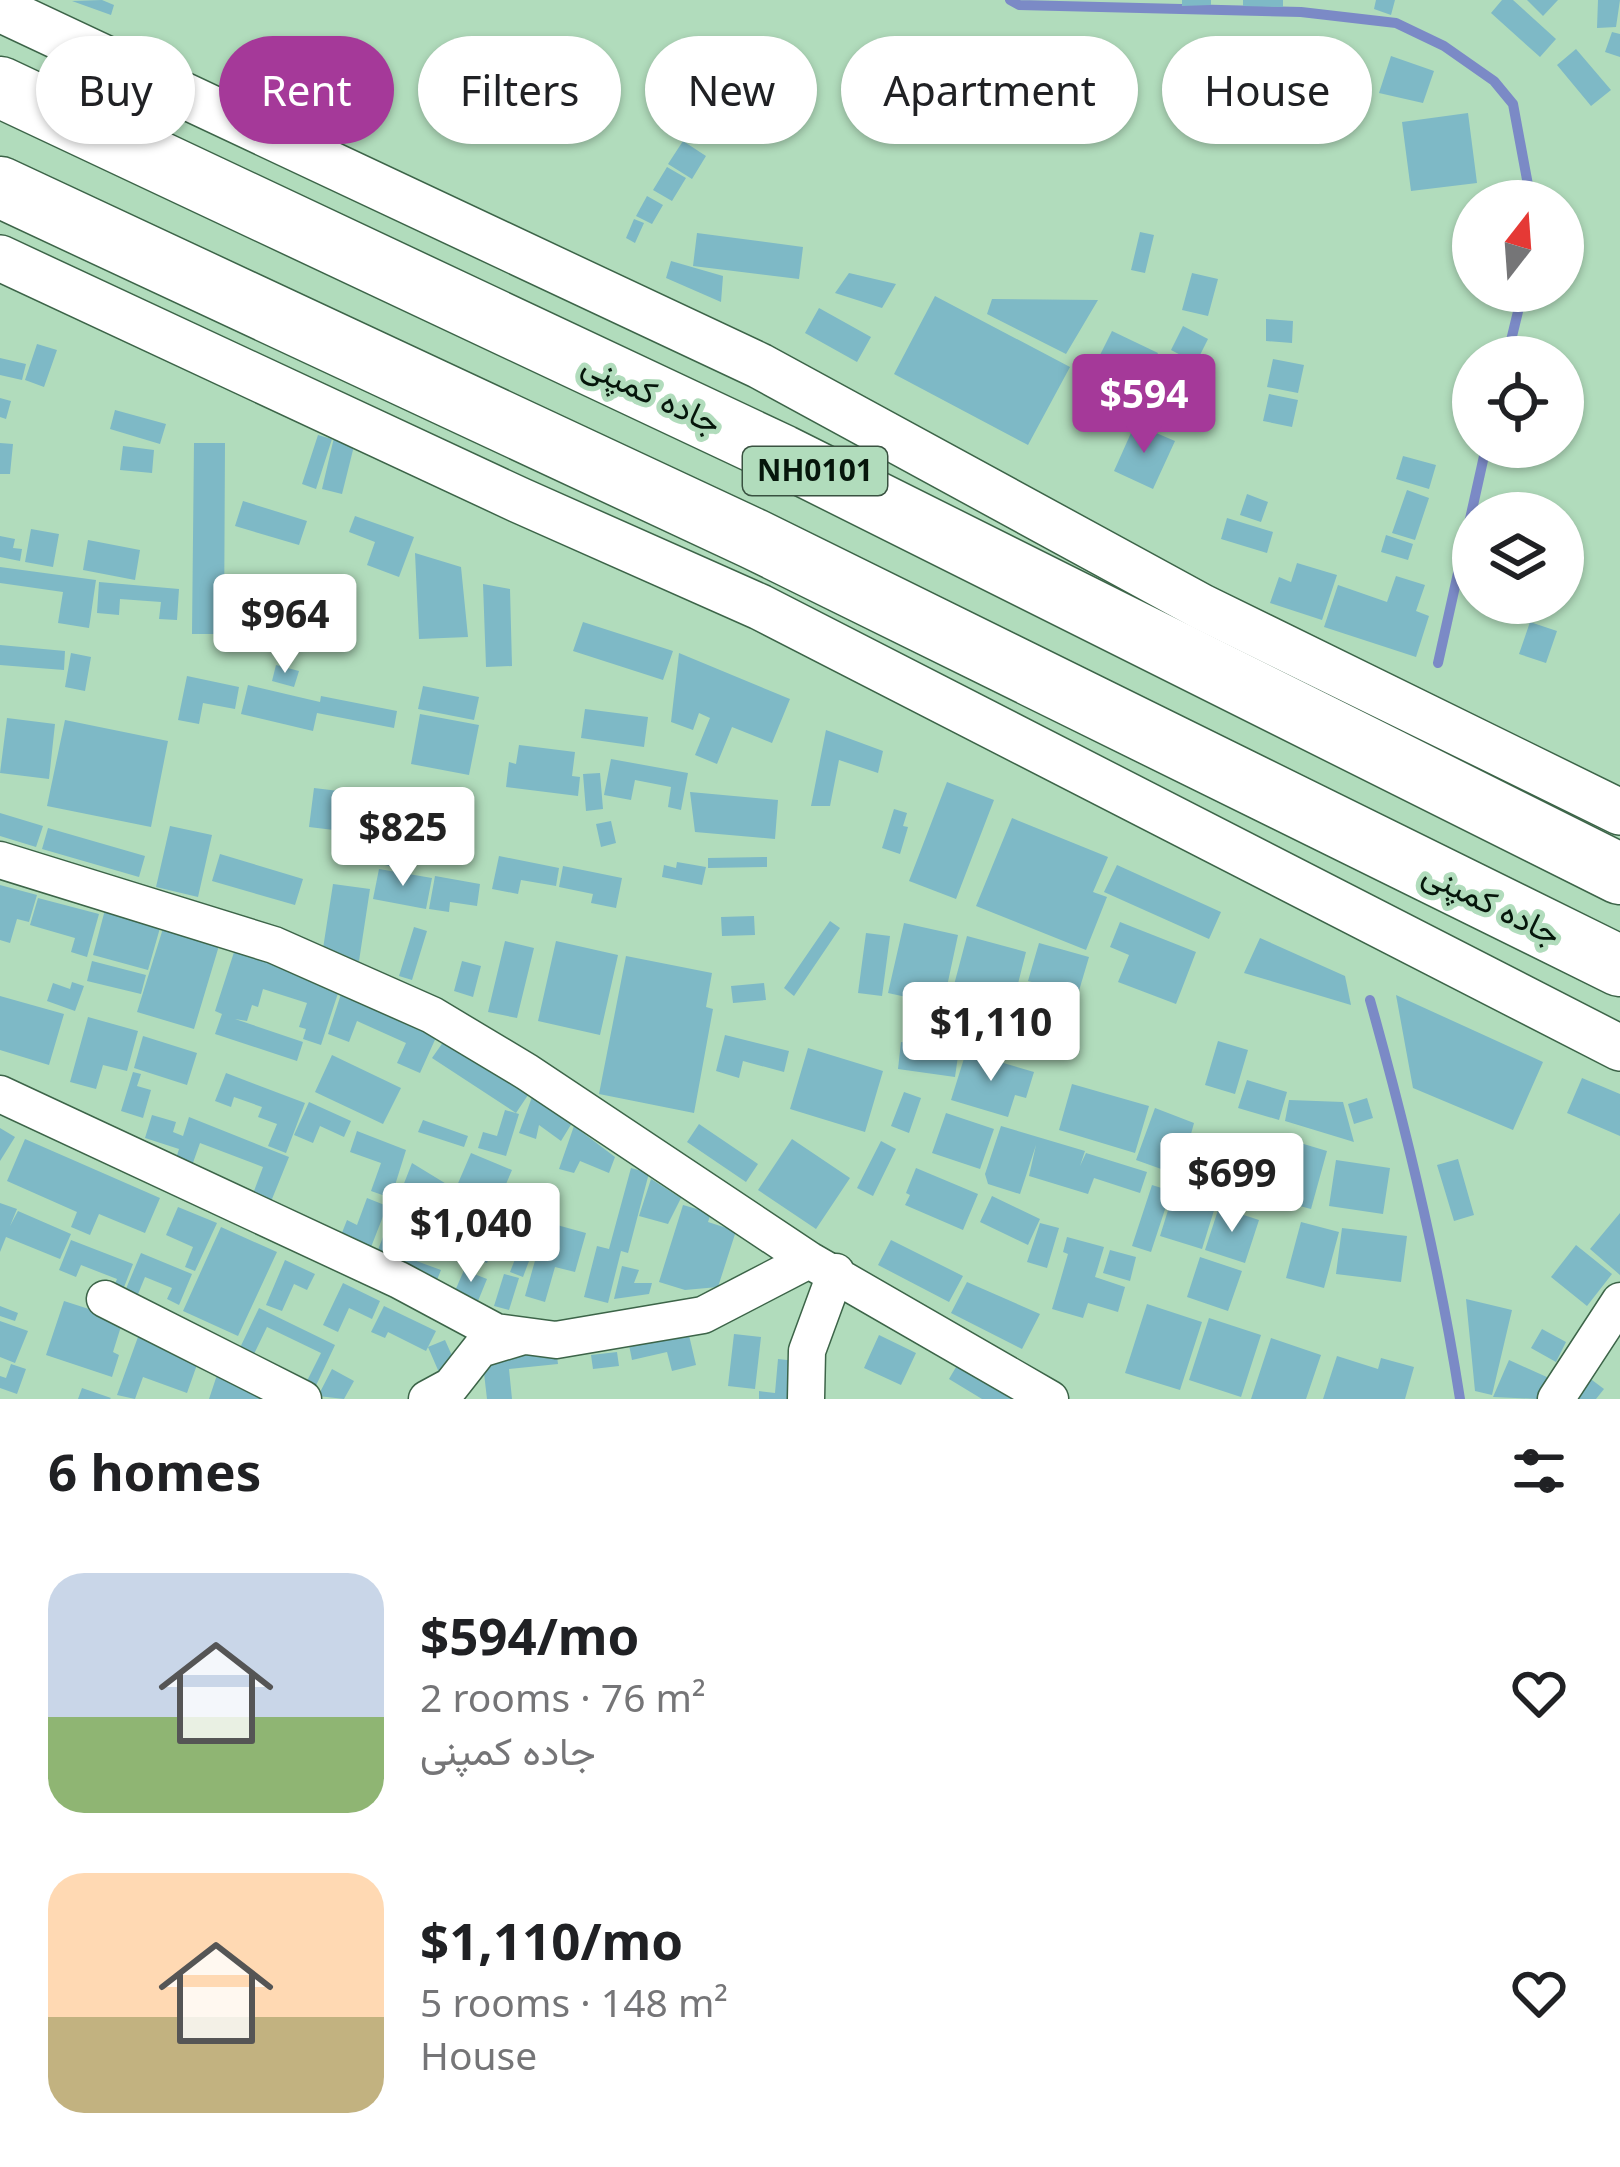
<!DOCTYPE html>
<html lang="en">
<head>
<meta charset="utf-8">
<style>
	:root { --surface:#fff; --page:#f2f2f2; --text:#202124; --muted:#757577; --accent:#a53999 }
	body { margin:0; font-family:"Noto Sans",Vazirmatn,sans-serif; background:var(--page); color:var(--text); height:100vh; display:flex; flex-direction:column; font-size:45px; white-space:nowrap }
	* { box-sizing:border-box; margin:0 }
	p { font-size:39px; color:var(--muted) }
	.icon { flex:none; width:66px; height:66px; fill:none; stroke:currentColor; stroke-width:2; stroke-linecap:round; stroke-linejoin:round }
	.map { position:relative; height:1399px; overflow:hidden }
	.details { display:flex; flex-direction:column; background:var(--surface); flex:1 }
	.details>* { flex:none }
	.guide { position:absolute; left:36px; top:36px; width:1548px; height:108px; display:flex; gap:24px }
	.needle { width:78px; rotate:17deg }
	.tools { position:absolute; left:1452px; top:180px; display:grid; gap:24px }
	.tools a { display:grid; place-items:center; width:132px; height:132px; border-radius:50%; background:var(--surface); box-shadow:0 3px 9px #0004; font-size:60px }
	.price { position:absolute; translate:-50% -102px; padding:0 27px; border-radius:12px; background:#fff; color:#222; font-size:39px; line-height:78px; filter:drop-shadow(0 3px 6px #0008) }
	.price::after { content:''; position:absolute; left:50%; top:72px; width:36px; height:27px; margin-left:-18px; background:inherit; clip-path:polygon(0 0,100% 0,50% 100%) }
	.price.on { background:var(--accent); color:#fff }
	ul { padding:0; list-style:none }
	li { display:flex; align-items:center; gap:36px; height:300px; padding:0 48px }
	li span { display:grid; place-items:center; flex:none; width:336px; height:240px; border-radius:36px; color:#555 }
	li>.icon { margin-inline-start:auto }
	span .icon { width:144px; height:144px; fill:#fffc; stroke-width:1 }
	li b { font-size:51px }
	h2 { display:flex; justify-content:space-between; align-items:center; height:144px; padding:0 48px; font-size:51px }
	.tag { padding:0 42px; border-radius:54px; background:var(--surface); box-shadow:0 3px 9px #0004; font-size:42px; line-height:108px }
	.tag.on { background:var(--accent); color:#fff }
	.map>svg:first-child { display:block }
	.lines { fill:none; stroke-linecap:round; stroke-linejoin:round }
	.stream { stroke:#7b8ac6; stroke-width:10 }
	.building { fill:#7eb9c6 }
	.minor-casing { stroke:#3c6448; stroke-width:39 }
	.tertiary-casing { stroke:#3c6448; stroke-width:48 }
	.trunk-casing { stroke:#3c6448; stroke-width:63 }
	.minor { stroke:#fff; stroke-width:36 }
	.tertiary { stroke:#fff; stroke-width:45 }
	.trunk { stroke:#fff; stroke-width:60 }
	.labels { text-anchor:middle; stroke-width:10; stroke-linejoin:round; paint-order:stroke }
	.shield { fill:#b1dcbc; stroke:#395140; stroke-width:3 }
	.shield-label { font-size:30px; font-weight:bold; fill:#06160b }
	.street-label { font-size:33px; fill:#06160b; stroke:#b1dcbc }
</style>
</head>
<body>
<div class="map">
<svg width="1620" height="1399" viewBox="0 0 1620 1399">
	<rect width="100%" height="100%" fill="#b1dcbc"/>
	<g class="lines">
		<!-- stream -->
		<path class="stream" d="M1010 0 1019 5 1301 12 1396 23 1444 46 1494 81 1513 104 1531 201
			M1507 357 1523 291
			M1438 663 1486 447
			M1370 1000C1407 1132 1439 1264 1460 1399"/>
	</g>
	<!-- building -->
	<path class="building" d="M102 0 114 5 111 15 72 1Z
		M1182 0H1211V5L1182 6Z
		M1243 0H1283V7L1243 6Z
		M1376 0H1395L1391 15 1374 9Z
		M1502 0H1513L1556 39 1540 57 1491 13Z
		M1527 0H1558L1543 16Z
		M1598 0H1620L1616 27 1597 28Z
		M1612 32 1620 34V57L1605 52Z
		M1576 49 1611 90 1591 106 1557 65Z
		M308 50 332 62 320 84 296 72Z
		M1391 56 1434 71 1423 103 1379 93Z
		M334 70 358 83 348 101 324 88Z
		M720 80 750 97 736 122 706 105Z
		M365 83 390 98 378 118 353 104Z
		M1468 113 1477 183 1411 191 1402 122Z
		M702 114 730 132 722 144 694 126Z
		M683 141 706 156 692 179 668 164Z
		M667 167 686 178 672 201 653 190Z
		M647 196 663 205 652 224 636 216Z
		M634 219 644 223 635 243 626 238Z
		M1140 232 1154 235 1145 273 1131 270Z
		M697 233 803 247 799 279 693 266Z
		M671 261 723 276 721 302 666 278Z
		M849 273 896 284 882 308 835 293Z
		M1192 273 1218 279 1208 316 1182 310Z
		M935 296 1070 367 1028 445 894 374Z
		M992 299 1098 300 1066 354 987 314Z
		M819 308 871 337 857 362 805 333Z
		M1266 319 1293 321 1292 343 1266 341Z
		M1183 326 1208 339 1196 363 1171 350Z
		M1112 331 1158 353 1141 387 1095 365Z
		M37 344 57 350 44 387 25 380Z
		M1167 357 1198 370 1191 386 1160 374Z
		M0 358 26 364 22 380 0 375Z
		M1273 359 1304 365 1298 393 1267 387Z
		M1269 394 1298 400 1292 427 1263 421Z
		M0 398 11 401 6 419 0 417Z
		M115 410 166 424 160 444 110 429Z
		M1135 424 1175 441 1153 489 1114 471Z
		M336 429 357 434 342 494 322 489Z
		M318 435 332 439 316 489 302 484Z
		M0 443 13 444 10 474H0Z
		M194 443H225L224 634H192Z
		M123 446 154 450 152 473 120 470Z
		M1403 456 1436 465 1429 489 1396 479Z
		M1407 490 1429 498 1415 540 1392 533Z
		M1247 494 1268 502 1261 522 1240 515Z
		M243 501 307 521 299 545 235 526Z
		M355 516 414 537 399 577 367 565 375 542 349 532Z
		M1227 518 1273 532 1267 553 1221 539Z
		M31 529 59 534 53 567 25 562Z
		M1386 535 1413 544 1408 560 1381 552Z
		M0 536 15 539 13 548 22 549 20 561 0 557Z
		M88 540 140 550 135 580 83 570Z
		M415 553 461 567 468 637 419 639Z
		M1297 563 1337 575 1322 620 1270 603 1279 577 1291 582Z
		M0 567 96 580 89 628 58 623 63 592 0 583Z
		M1396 576 1425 585 1416 611 1429 616 1416 657 1324 627 1338 585 1387 602Z
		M99 582 179 589 177 620 159 619 161 602 120 599 119 615 97 613Z
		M483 584 510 589 512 666 486 667Z
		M583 622 673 651 663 680 573 651Z
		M1530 622 1557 631 1546 663 1519 654Z
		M0 645 65 651 64 670 0 665Z
		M71 653 91 657 85 691 65 687Z
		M679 653 790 699 772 743 732 727 717 764 695 755 710 718 699 713 693 730 671 722Z
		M276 665 299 671 294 687 272 681Z
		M187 676 239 687 235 709 203 703 199 724 178 720Z
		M248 685 320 702 321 696 397 711 394 728 317 713 313 731 241 714Z
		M423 686 479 697 474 720 418 709Z
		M585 709 648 717 644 747 581 738Z
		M420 714 479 725 469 775 411 764Z
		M7 718 55 724 49 779 0 773Z
		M65 720 168 741 151 827 47 806Z
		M826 730 883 751 878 773 839 760 830 806H811Z
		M519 745 575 752 572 776 580 777 578 796 506 787 509 762 516 764Z
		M611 759 688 773 681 810 668 807 671 787 635 780 631 800 604 795Z
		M600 773 603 809 586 811 583 774Z
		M947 782 994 800 956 899 909 881Z
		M314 788 380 796 373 851 340 847 342 831 309 827Z
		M386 790 471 805 467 826 446 823 443 838 421 834 424 820 399 815 397 830 380 826Z
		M690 792 778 800 775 839 695 832Z
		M894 809 907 813 903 826 908 827 900 854 882 848Z
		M0 813 43 826 36 847 0 836Z
		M1012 818 1108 857 1093 892 1107 897 1086 950 976 906Z
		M611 821 616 843 601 847 596 824Z
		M170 826 212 835 198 897 156 887Z
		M48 828 145 856 139 877 42 849Z
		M384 850 411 857 408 871 381 864Z
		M220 854 303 879 295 905 212 881Z
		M499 856 559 868 556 886 521 880 518 894 492 889Z
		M767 857V867L708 868V858Z
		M677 862 706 867 702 885 662 877 664 865 676 868Z
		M1117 865 1221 912 1209 939 1104 892Z
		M563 866 622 878 616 908 591 903 593 894 559 887Z
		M379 869 432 878 426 909 373 899Z
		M435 876 480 884 477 906 450 902 449 912 429 909Z
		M333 884 370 889 359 961 322 955Z
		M0 885 37 895 29 922 17 919 10 943 0 940Z
		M38 898 99 914 87 957 71 952 75 938 30 925Z
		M106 906 162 921 148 970 93 955Z
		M754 916 755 935 722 936 721 917Z
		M830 921 840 928 794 996 784 988Z
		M165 922 221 939 194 1029 137 1012Z
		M1120 922 1196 952 1176 1004 1118 982 1129 955 1110 947Z
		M904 923 958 935 943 1005 888 993Z
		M414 927 427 931 412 980 399 976Z
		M866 933 890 936 882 996 858 993Z
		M967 936 1026 952 1010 1015 950 1000Z
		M1260 938 1345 976 1351 1005 1244 973Z
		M505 941 534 948 517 1018 488 1012Z
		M556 941 618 955 600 1035 538 1021Z
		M1039 943 1089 957 1078 994 1028 981Z
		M236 946 342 981 321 1045 303 1039 306 1029 299 1027 307 1003 263 989 258 1007 252 1005 247 1021 235 1019 303 1042 297 1061 215 1034 222 1014 215 1011Z
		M626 956 712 973 706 1007 713 1009 694 1113 599 1094Z
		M92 961 146 975 141 994 87 981Z
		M462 961 481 966 473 997 454 991Z
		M72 982 84 986 75 1011 47 1001 53 983 70 989Z
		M764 983 766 1000 733 1003 731 986Z
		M342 991 438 1033 420 1073 397 1063 406 1043 357 1021 349 1042 328 1034Z
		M1396 995 1543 1062 1513 1130 1413 1088Z
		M0 996 64 1014 49 1065 0 1050Z
		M88 1017 138 1031 127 1071 103 1065 96 1089 70 1082Z
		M725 1035 789 1051 784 1072 743 1061 739 1078 716 1071Z
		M143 1036 197 1053 187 1085 134 1068Z
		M446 1038 530 1092 516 1113 432 1058Z
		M1218 1041 1248 1050 1235 1094 1205 1085Z
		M901 1042 959 1049 955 1077 898 1069Z
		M808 1048 883 1071 865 1132 790 1109Z
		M966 1052 1034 1072 1026 1098 1015 1095 1008 1117 951 1100Z
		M332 1055 401 1088 383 1124 315 1092Z
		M133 1072 141 1074 137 1086 151 1090 143 1118 121 1111Z
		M226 1073 305 1103 286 1153 268 1146 277 1124 258 1117 262 1107 234 1097 231 1107 215 1101Z
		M1582 1078 1620 1094V1136L1567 1113Z
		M1247 1080 1287 1092 1279 1120 1238 1108Z
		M1072 1084 1149 1106 1135 1153 1059 1130Z
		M904 1092 921 1098 909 1133 891 1126Z
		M532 1097 572 1123 561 1141 539 1125 536 1139 519 1133Z
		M1367 1098 1373 1118 1354 1124 1348 1104Z
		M1289 1100 1343 1102 1354 1142 1285 1121Z
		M309 1102 351 1121 344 1137 320 1126 313 1143 294 1135Z
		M1155 1108 1194 1123 1191 1134 1213 1142 1201 1174 1167 1162 1164 1170 1136 1160Z
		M505 1110 519 1114 506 1156 478 1148 483 1132 497 1136Z
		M946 1113 994 1129 980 1169 932 1153Z
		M152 1115 176 1122 173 1132 183 1136 189 1117 289 1157 270 1204 251 1199 263 1167 200 1143 189 1174 173 1168 179 1149 145 1138Z
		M423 1120 468 1136 464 1147 418 1132Z
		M699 1124 758 1164 746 1182 687 1142Z
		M574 1126 615 1157 609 1173 580 1161 574 1173 559 1169Z
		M1001 1126 1085 1151 1080 1166 1086 1153 1147 1172 1140 1193 1094 1178 1088 1194 1029 1176 1036 1145 1020 1194 988 1184 985 1174Z
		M0 1128 15 1137 0 1161Z
		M357 1131 406 1150 391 1198 371 1191 381 1163 350 1152Z
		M1225 1134 1278 1152 1263 1198 1209 1180Z
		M25 1139 160 1198 145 1233 99 1214 90 1235 71 1227 77 1212 7 1181Z
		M792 1139 850 1178 816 1229 758 1190Z
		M1287 1139 1327 1151 1311 1209 1270 1198Z
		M881 1141 896 1149 873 1196 857 1188Z
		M471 1153 512 1170 497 1205 456 1188Z
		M1458 1159 1474 1215 1454 1221 1437 1165Z
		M1336 1160 1390 1168 1383 1214 1329 1206Z
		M412 1163 489 1210 541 1229 523 1277 510 1272 521 1244 498 1235 487 1263 472 1257 476 1247 454 1237 463 1215 422 1194 400 1255 441 1270 434 1287 374 1260Z
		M631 1168 649 1173 628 1253 621 1251 608 1303 584 1297 597 1246 609 1249Z
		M916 1168 978 1194 963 1230 905 1205 910 1195 906 1193Z
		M651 1179 681 1198 668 1224 639 1216Z
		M1152 1185 1171 1191 1151 1252 1132 1246Z
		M1174 1191 1216 1204 1202 1249 1160 1236Z
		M992 1196 1040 1219 1028 1245 980 1222Z
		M367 1198 387 1206 366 1260 336 1248 347 1220 357 1225Z
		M0 1203 17 1209 10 1226 18 1211 71 1234 60 1259 6 1237 0 1252Z
		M683 1205 711 1213 708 1222 736 1231 718 1287 685 1290 659 1282Z
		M178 1207 217 1223 195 1271 185 1267 193 1247 166 1235Z
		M1219 1207 1259 1220 1245 1263 1205 1250Z
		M1620 1213V1275L1590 1249Z
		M546 1222 586 1233 575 1272 555 1267 545 1302 525 1296Z
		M1301 1222 1339 1232 1324 1288 1286 1278Z
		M1040 1223 1059 1228 1047 1268 1027 1262Z
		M221 1227 277 1252 238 1336 183 1311Z
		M1342 1228 1407 1236 1401 1282 1336 1274Z
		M1067 1237 1104 1247 1095 1277 1125 1287 1118 1312 1088 1303 1083 1318 1052 1309 1068 1254 1063 1252Z
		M71 1240 133 1264 121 1295 112 1291 117 1279 81 1265 76 1277 59 1270Z
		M891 1240 963 1276 949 1302 878 1265Z
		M1576 1245 1612 1274 1587 1306 1551 1277Z
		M1110 1250 1136 1257 1130 1281 1103 1273Z
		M141 1253 192 1274 179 1305 167 1299 172 1288 145 1277 132 1309 120 1303Z
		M1200 1257 1242 1271 1228 1311 1187 1297Z
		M285 1260 315 1274 307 1290 294 1284 282 1311 266 1305Z
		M622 1266 639 1270 634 1283H652L649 1294 614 1299Z
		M464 1270 487 1279 478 1301 455 1291Z
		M504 1274 519 1278 509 1310 494 1306Z
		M967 1282 1040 1314 1022 1349 951 1313Z
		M343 1283 380 1301 372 1319 349 1308 338 1332 323 1325Z
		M1466 1299 1512 1310 1492 1395 1475 1391Z
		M64 1301 123 1320 113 1352 119 1355 112 1377 46 1355Z
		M1147 1304 1202 1322 1180 1390 1125 1373Z
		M0 1306 18 1313 15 1321 0 1316Z
		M384 1306 436 1331 426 1351 388 1332 385 1338 371 1332Z
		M259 1308 335 1345 313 1392 304 1387 321 1353 267 1327 254 1354H237Z
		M1209 1318 1261 1335 1241 1397 1189 1380Z
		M0 1321 28 1331 15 1363 0 1357Z
		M1542 1329 1566 1342 1556 1362 1531 1348Z
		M688 1331 696 1365 672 1371 667 1352 632 1360 629 1345Z
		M734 1334 761 1337 755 1389 728 1386Z
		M879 1335 916 1353 901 1385 864 1368Z
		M138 1337 199 1359 187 1393 143 1377 135 1399 117 1395Z
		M1271 1338 1321 1355 1306 1399H1251Z
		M445 1340 458 1369 441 1377 428 1347Z
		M556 1349 558 1364 509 1369 512 1399H487L482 1356Z
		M617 1352 619 1366 593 1369 591 1355Z
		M1337 1356 1378 1369 1381 1358 1414 1367 1405 1399H1323Z
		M778 1359 796 1361 793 1399H759V1391L775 1393Z
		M1509 1360 1549 1378 1539 1399 1493 1397Z
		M959 1362 1019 1399H982L949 1379Z
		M11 1364 26 1369 17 1394 0 1388V1376L6 1378Z
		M220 1366 290 1399H209Z
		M332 1369 354 1381 344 1399 318 1396Z
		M1588 1377 1604 1389 1596 1399H1572Z
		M82 1388 111 1398 110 1399H78Z"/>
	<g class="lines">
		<defs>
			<path id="minor" d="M0 860 274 945 432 1015 527 1072 809 1260 1050 1399
				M0 1094 399 1280 496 1332 556 1340 703 1315 809 1260
				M105 1299 303 1399
				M427 1399 451 1386 480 1349 520 1337
				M806 1399 807 1351 836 1272
				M1556 1399 1620 1301"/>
			<path id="tertiary" d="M0 9 760 366 1202 607 1620 812
				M0 258 519 500 760 607 1620 1048"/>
			<path id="trunk" d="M0 87 782 455 1620 874
				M0 187 754 539 1620 966"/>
		</defs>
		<!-- minor casing -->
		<use href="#minor" class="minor-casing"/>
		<!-- tertiary casing -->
		<use href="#tertiary" class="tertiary-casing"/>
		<!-- trunk casing -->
		<use href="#trunk" class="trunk-casing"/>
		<!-- minor -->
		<use href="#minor" class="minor"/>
		<!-- tertiary -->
		<use href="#tertiary" class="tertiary"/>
		<!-- trunk -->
		<use href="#trunk" class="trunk"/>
	</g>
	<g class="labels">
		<!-- shield labels -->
		<rect class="shield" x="743" y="447" width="144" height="48" rx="9"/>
		<g class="shield-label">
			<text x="815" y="481">NH0101</text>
		</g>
		<!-- street labels -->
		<g class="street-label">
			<text transform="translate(652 393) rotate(25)" y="12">جاده کمپنی</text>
			<text transform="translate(1492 903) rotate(26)" y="12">جاده کمپنی</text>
		</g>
	</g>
</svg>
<div class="tools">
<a><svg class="needle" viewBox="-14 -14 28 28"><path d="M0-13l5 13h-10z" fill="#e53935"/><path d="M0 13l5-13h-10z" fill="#757577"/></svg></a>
<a><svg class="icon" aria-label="locate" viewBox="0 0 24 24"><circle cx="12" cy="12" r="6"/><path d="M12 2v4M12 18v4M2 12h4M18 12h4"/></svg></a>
<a><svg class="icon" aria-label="layers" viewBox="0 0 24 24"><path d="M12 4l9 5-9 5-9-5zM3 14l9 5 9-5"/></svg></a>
</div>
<b class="price on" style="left:1144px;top:456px">$594</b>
<b class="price" style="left:285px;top:676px">$964</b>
<b class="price" style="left:403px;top:889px">$825</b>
<b class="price" style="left:991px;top:1084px">$1,110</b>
<b class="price" style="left:1232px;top:1235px">$699</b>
<b class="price" style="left:471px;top:1285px">$1,040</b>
<div class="guide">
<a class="tag">Buy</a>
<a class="tag on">Rent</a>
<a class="tag">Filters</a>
<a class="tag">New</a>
<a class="tag">Apartment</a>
<a class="tag">House</a>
</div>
</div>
<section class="details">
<h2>6 homes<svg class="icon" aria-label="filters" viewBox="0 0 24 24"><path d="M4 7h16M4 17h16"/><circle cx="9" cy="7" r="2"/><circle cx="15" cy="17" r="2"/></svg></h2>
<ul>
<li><span style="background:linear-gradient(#c9d6e8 60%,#8fb573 0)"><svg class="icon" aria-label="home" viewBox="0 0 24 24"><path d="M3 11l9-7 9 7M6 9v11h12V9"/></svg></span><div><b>$594/mo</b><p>2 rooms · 76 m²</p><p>جاده کمپنی</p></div><svg class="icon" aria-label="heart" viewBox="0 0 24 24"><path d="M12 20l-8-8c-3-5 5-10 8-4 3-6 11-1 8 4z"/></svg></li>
<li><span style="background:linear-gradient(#ffd9b3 60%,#c2b280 0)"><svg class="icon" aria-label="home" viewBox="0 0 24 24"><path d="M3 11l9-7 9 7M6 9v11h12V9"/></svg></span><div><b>$1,110/mo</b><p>5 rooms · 148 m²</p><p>House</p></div><svg class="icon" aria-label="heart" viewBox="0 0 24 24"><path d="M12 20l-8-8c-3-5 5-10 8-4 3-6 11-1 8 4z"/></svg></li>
</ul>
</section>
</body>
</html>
